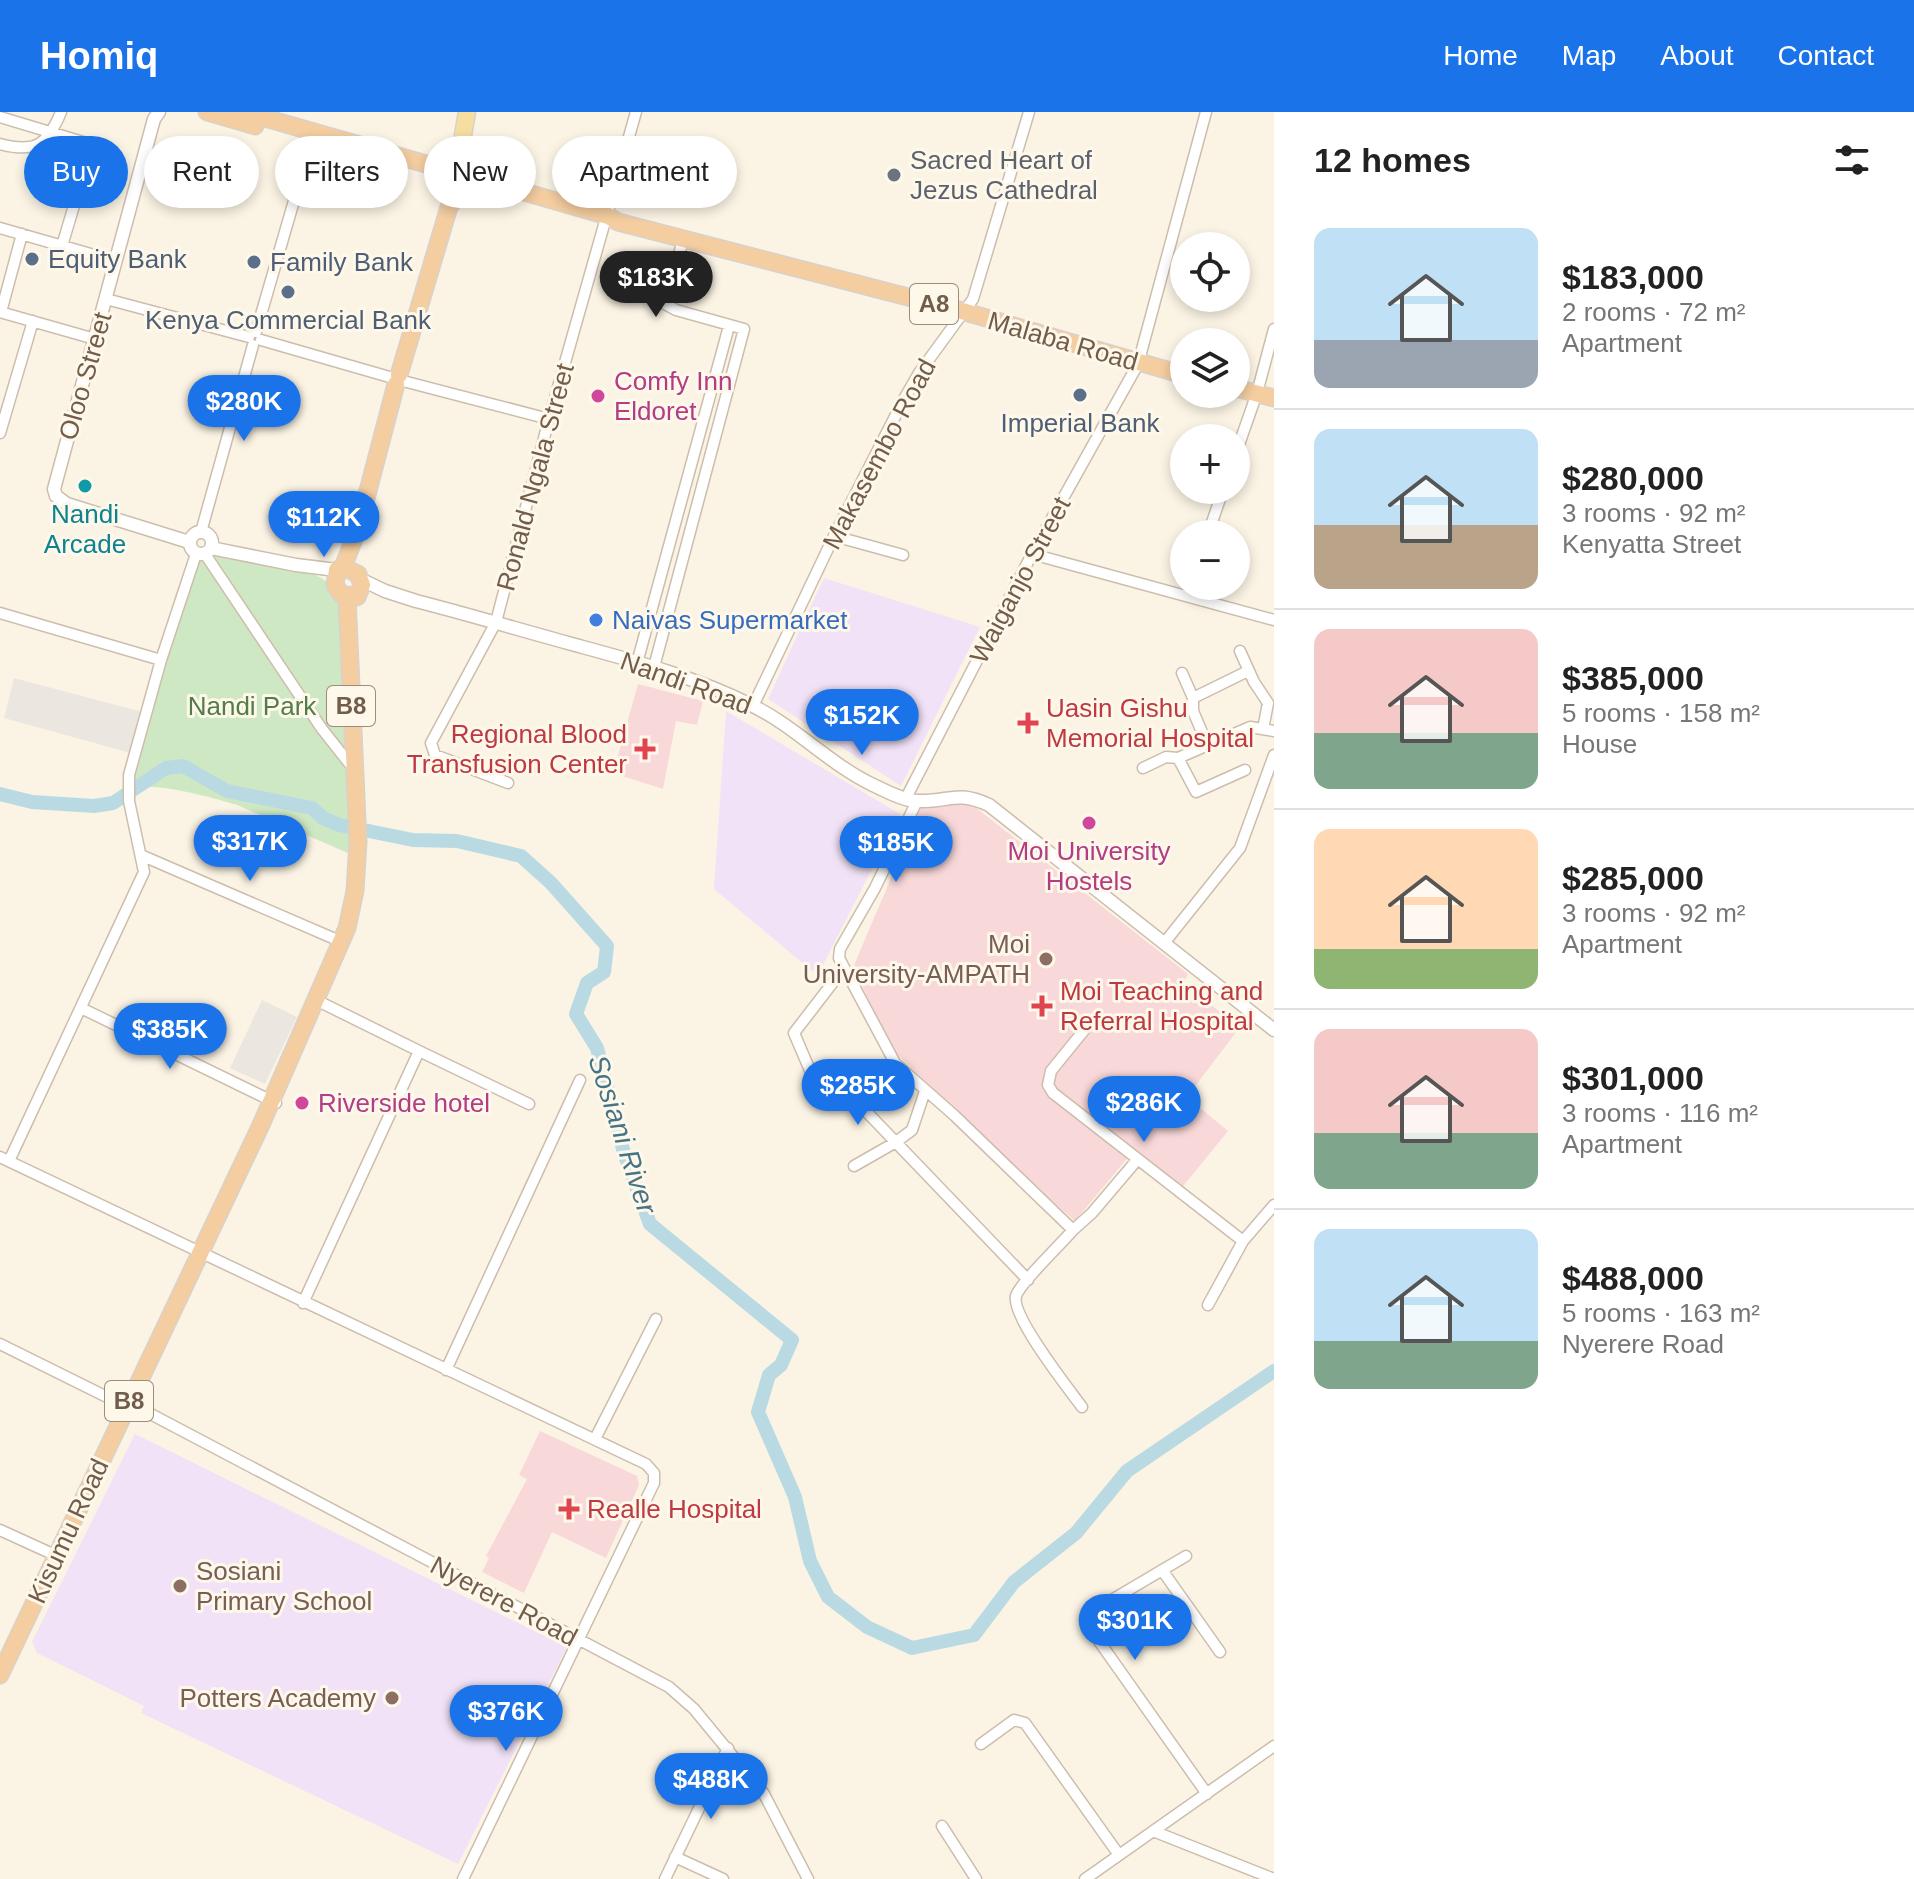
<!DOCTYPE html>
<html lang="en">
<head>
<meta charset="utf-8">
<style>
	:root { --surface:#fff; --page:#f6f6f6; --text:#222; --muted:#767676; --line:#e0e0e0; --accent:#1a73e8 }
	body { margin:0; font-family:Arial,sans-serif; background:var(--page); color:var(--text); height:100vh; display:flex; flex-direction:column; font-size:30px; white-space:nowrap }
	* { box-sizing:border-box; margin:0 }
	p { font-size:26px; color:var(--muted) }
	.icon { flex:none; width:44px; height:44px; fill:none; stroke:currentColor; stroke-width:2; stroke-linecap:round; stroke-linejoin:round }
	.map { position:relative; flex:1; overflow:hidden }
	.drawer { display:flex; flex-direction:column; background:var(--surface); width:640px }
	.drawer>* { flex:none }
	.top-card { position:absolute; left:24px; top:24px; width:760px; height:72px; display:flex; gap:16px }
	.controls { position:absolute; left:1170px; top:120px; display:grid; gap:16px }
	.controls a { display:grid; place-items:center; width:80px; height:80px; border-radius:50%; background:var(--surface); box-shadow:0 4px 12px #0003; font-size:40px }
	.price { position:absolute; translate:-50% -68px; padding:0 18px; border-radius:28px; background:var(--accent); color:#fff; font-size:26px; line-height:52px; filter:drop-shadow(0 2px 4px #0008) }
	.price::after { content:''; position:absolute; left:50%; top:48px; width:24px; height:18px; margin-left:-12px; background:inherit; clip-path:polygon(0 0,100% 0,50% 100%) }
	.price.active { background:#222; color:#fff }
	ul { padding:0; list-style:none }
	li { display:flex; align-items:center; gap:24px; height:200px; padding:0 40px }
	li+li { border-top:2px solid var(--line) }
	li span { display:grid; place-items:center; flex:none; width:224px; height:160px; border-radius:16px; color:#555 }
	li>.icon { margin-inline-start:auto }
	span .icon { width:96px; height:96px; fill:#fffc; stroke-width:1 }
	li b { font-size:34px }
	h2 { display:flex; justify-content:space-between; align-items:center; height:96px; padding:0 40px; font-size:34px }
	.chip { padding:0 28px; border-radius:36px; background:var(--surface); box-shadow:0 4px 12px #0003; font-size:28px; line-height:72px }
	.chip.active { background:var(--accent); color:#fff }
	header { display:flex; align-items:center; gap:48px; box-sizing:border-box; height:112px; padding:0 40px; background:var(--accent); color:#fff }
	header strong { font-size:38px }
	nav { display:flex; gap:44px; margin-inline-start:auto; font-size:28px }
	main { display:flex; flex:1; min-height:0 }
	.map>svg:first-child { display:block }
	.industrial { fill:#ebe6df }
	.education { fill:#f1e2f7 }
	.medical { fill:#f8d8d9 }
	.green { fill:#cfe8c4 }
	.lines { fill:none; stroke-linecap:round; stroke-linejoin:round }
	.river { stroke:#badae3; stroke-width:14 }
	.minor-casing { stroke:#ccbdac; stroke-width:13 }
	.tertiary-casing { stroke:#ccbdac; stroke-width:15 }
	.primary-casing { stroke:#d8d2cd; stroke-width:19 }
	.trunk-casing { stroke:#d8d2cd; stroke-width:19 }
	.minor { stroke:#fff; stroke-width:10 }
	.tertiary { stroke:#fff; stroke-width:12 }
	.primary { stroke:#f6dea1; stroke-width:16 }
	.trunk { stroke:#f4cda0; stroke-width:16 }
	.worship-dot { fill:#6b7280; stroke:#fef8eb; stroke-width:3 }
	.service-dot { fill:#5c6f8a; stroke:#fef8eb; stroke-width:3 }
	.hotel-dot { fill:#d1479c; stroke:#fef8eb; stroke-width:3 }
	.culture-dot { fill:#0f9aa8; stroke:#fef8eb; stroke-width:3 }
	.shop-dot { fill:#3f7fe0; stroke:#fef8eb; stroke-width:3 }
	.health-dot { fill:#e0444e; stroke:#fef8eb; stroke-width:3 }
	.education-dot { fill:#8d6e63; stroke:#fef8eb; stroke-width:3 }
	.labels { text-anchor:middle; stroke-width:6; stroke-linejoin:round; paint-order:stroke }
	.shield { fill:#fef8eb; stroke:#9c8c7b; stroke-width:2 }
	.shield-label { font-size:24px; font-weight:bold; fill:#725d4b }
	.worship-label { font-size:26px; fill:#5b616d; stroke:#fef8eb; text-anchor:start }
	.service-label { font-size:26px; fill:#4e5e75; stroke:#fef8eb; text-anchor:start }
	.street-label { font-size:26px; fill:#725d4b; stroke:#fef8eb }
	.hotel-label { font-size:26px; fill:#b23c85; stroke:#fef8eb; text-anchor:start }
	.culture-label { font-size:26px; fill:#0d838f; stroke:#fef8eb }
	.shop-label { font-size:26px; fill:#366cbe; stroke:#fef8eb; text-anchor:start }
	.park-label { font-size:26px; fill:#537d47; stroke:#fef8eb }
	.health-label { font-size:26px; fill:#be3a42; stroke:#fef8eb; text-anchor:start }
	.education-label { font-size:26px; fill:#785e54; stroke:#fef8eb; text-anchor:end }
	.water-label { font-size:28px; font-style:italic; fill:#477485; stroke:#fef8eb }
</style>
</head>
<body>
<header>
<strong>Homiq</strong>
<nav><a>Home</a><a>Map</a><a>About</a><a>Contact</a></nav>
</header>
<main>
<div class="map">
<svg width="1274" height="1767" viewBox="0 0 1274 1767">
	<rect width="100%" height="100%" fill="#fbf4e5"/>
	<!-- industrial -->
	<path class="industrial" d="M14 566 146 601 134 642 4 606Z
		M262 888 297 905 265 972 230 956Z"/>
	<!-- education -->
	<path class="education" d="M824 466 980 515 901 674 768 587Z
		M726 599 900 702 822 855 812 859 714 777Z
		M135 1322 567 1535 458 1752 141 1601 144 1594 37 1541 32 1530Z"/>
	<!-- medical -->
	<path class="medical" d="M638 572 703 589 697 613 676 609 663 677 613 661Z
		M970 691 1188 862 1183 872 1240 915 1187 985 1228 1019 1176 1083 1130 1043 1075 1109 1024 1065 894 939 861 872 864 868 852 858 921 695Z
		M540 1319 637 1364 639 1373 606 1446 552 1420 524 1481 482 1460 489 1446 486 1444 527 1367 519 1363Z"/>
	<!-- green -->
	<path class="green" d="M213 437C247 444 321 452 340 483L349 564 350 742 237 693C221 688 158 671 145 676 140 677 135 685 131 689V662L197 444Z"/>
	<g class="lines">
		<!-- river -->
		<path class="river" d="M0 682 32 690 94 694 113 691 166 656 183 654 227 679 312 696 323 706 339 713 413 728 457 729 521 744 551 771 607 834 604 860 587 871 576 902 597 936 624 1041 650 1112 792 1228 781 1253 769 1263 758 1300 795 1385 810 1449 828 1485 867 1515 912 1536 974 1523 1014 1470 1076 1421 1127 1359 1274 1259"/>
		<defs>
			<path id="minor" d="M0 5 83 30 89 43 62 134
				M0 32C35 41 47 34 61 0
				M0 116 115 149
				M106 187 249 225
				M0 200 95 227
				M1 200 22 122
				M256 220 311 30
				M261 228 393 266
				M403 269 549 307
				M0 321 33 209
				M1236 341 1257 281 1274 217
				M201 420 253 233
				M1208 422 1223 378
				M834 424 903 443
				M205 442 322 617 349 651 354 652
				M1032 442 1274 508
				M0 501 161 548
				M1240 539 1254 570 1268 591 1263 617
				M637 551 729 214
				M654 555 744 217 676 198 665 192 683 128
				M1182 561 1193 586
				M753 594 834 424 904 287 919 261 973 187 1029 0
				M1207 632 1193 599V586L1248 559
				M1178 646 1196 680 1245 658
				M1143 656 1166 645 1178 646 1250 615 1274 619
				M508 671 435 643 431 631 496 510 549 307 636 0
				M906 686 1032 442 1138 252 1206 0
				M917 689 875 776 840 837 839 846 895 951 955 1004 1073 1118 1092 1101 1137 1048
				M143 744 342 830
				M1165 830 1240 736 1274 643
				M844 856 794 921 812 963 836 968 1028 1168
				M81 896 276 991
				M1085 917 1051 959 1048 973 1053 981 1243 1129 1274 1093
				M419 939 529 992
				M0 1045 646 1352 654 1361V1371L463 1767
				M9 1049 144 760 129 689V663L161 548 196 442
				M854 1054 896 1030 912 1018 925 979
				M1073 1118C1062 1131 1020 1171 1016 1184 1011 1204 1068 1276 1082 1295
				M303 1191 419 939 322 891
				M1208 1193 1243 1129
				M0 1232 113 1288 143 1298 669 1575 694 1597 764 1682 808 1767
				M446 1258 580 968
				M595 1327 656 1207
				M0 1418 57 1444
				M1186 1444 1093 1499 1087 1506 1089 1515 1207 1682
				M1162 1458 1220 1540
				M981 1632 1014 1608 1025 1611 1119 1743
				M942 1714 976 1767
				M1153 1719 1274 1767
				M675 1745 723 1767
				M665 1767 728 1636
				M1085 1767 1274 1634"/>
			<path id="tertiary" d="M159 0 154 7 54 377 56 384 67 392 189 430
				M190 431a11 11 0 1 1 22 0a11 11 0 1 1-22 0Z
				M211 436 296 453 337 458
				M360 467 385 479 416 489C467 502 517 517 568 531 630 548 693 564 751 593 795 614 829 652 873 673 886 679 904 689 918 689 950 690 956 678 989 693L1274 918"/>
			<path id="primary" d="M461 61 463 44 461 35 467 0"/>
			<path id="trunk" d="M207 0 255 14
				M244 0 608 104 618 110 962 199 1184 263
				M399 263 449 95 456 86 461 61
				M1236 276 1274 286
				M343 455 358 417 396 272
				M343 455 358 462 362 473 357 485 341 482 335 473 337 458Z
				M0 1563 260 1015 347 816 355 779 358 730 347 485"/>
		</defs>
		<!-- minor casing -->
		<use href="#minor" class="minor-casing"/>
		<!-- tertiary casing -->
		<use href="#tertiary" class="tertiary-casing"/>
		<!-- primary casing -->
		<use href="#primary" class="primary-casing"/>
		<!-- trunk casing -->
		<use href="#trunk" class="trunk-casing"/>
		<!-- minor -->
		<use href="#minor" class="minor"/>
		<!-- tertiary -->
		<use href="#tertiary" class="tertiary"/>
		<!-- primary -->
		<use href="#primary" class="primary"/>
		<!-- trunk -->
		<use href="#trunk" class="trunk"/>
	</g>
	<!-- markers -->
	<circle class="worship-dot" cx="894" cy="63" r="8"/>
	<g class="service-dot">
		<circle cx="32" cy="147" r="8"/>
		<circle cx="254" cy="150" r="8"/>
		<circle cx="288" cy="180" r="8"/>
		<circle cx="1080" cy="283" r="8"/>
	</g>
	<g class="hotel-dot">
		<circle cx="598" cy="284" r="8"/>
		<circle cx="1089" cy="711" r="8"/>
		<circle cx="302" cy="991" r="8"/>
	</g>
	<circle class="culture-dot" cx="85" cy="374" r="8"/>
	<circle class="shop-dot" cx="596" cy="508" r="8"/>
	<g class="health-dot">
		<path d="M1024 599h8v8h8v8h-8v8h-8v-8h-8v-8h8z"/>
		<path d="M641 625h8v8h8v8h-8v8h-8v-8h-8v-8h8z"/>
		<path d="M1038 882h8v8h8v8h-8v8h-8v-8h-8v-8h8z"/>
		<path d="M565 1385h8v8h8v8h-8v8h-8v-8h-8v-8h8z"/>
	</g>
	<g class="education-dot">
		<circle cx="1046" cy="847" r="8"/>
		<circle cx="180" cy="1474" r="8"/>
		<circle cx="392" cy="1586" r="8"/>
	</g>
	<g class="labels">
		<!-- shield labels -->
		<g class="shield">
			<rect x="910" y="172" width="48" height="40" rx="6"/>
			<rect x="327" y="574" width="48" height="40" rx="6"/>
			<rect x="105" y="1269" width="48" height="40" rx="6"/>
		</g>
		<g class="shield-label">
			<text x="934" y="200">A8</text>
			<text x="351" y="602">B8</text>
			<text x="129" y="1297">B8</text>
		</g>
		<!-- worship labels -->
		<g class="worship-label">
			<text x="910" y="57">Sacred Heart of<tspan x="910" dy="30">Jezus Cathedral</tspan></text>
		</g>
		<!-- service labels -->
		<g class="service-label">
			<text x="48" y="156">Equity Bank</text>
			<text x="270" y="159">Family Bank</text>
			<text x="288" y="217" text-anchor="middle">Kenya Commercial Bank</text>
			<text x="1080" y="320" text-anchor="middle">Imperial Bank</text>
		</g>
		<!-- street labels -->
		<g class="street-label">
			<text transform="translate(1063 229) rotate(16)" y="9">Malaba Road</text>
			<text transform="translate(85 264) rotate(-74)" y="9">Oloo Street</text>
			<text transform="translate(879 342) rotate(-62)" y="9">Makasembo Road</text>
			<text transform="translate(535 365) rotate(-75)" y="9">Ronald Ngala Street</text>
			<text transform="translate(1020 468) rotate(-62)" y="9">Waiganjo Street</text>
			<text transform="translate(686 571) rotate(20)" y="9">Nandi Road</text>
			<text transform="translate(68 1419) rotate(-65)" y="9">Kisumu Road</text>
			<text transform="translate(504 1489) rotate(28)" y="9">Nyerere Road</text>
		</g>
		<!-- hotel labels -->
		<g class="hotel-label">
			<text x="614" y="278">Comfy Inn<tspan x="614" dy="30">Eldoret</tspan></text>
			<text x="1089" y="748" text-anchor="middle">Moi University<tspan x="1089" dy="30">Hostels</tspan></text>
			<text x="318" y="1000">Riverside hotel</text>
		</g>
		<!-- culture labels -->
		<g class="culture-label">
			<text x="85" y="411">Nandi<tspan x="85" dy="30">Arcade</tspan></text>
		</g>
		<!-- shop labels -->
		<g class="shop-label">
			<text x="612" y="517">Naivas Supermarket</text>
		</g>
		<!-- park labels -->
		<g class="park-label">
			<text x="252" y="603">Nandi Park</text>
		</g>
		<!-- health labels -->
		<g class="health-label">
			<text x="1046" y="605">Uasin Gishu<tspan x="1046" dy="30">Memorial Hospital</tspan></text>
			<text x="627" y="631" text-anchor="end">Regional Blood<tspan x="627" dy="30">Transfusion Center</tspan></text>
			<text x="1060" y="888">Moi Teaching and<tspan x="1060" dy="30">Referral Hospital</tspan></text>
			<text x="587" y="1406">Realle Hospital</text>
		</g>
		<!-- education labels -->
		<g class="education-label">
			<text x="1030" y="841">Moi<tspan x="1030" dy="30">University-AMPATH</tspan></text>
			<text x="196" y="1468" text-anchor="start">Sosiani<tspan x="196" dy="30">Primary School</tspan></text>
			<text x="376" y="1595">Potters Academy</text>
		</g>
		<!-- water labels -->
		<g class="water-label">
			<text transform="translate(623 1022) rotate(72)" y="10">Sosiani River</text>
		</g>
	</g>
</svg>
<div class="controls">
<a><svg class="icon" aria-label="locate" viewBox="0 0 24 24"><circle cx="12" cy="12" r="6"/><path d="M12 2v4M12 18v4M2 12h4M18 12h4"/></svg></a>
<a><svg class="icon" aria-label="layers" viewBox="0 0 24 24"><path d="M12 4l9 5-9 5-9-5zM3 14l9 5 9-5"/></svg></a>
<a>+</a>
<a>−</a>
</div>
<b class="price active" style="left:656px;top:207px">$183K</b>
<b class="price" style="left:244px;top:331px">$280K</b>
<b class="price" style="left:324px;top:447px">$112K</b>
<b class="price" style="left:862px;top:645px">$152K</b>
<b class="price" style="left:250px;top:771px">$317K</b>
<b class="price" style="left:896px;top:772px">$185K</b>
<b class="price" style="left:170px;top:959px">$385K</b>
<b class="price" style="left:858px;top:1015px">$285K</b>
<b class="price" style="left:1144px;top:1032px">$286K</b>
<b class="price" style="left:1135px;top:1550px">$301K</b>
<b class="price" style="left:506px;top:1641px">$376K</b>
<b class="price" style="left:711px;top:1709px">$488K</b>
<div class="top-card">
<a class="chip active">Buy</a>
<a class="chip">Rent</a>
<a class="chip">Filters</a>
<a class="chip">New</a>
<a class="chip">Apartment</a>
</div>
</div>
<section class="drawer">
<h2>12 homes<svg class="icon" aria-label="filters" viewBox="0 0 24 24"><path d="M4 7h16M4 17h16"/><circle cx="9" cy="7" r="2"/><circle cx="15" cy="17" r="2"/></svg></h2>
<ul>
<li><span style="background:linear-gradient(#bfe0f5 70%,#9aa5b1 0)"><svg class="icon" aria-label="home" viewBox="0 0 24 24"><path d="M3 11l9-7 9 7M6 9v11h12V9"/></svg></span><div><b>$183,000</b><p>2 rooms · 72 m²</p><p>Apartment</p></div></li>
<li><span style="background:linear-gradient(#bfe0f5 60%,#b9a48a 0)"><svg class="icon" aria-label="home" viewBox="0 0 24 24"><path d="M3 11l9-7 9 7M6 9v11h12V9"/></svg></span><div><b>$280,000</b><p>3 rooms · 92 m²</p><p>Kenyatta Street</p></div></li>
<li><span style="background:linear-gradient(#f6c9c9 65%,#7fa58c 0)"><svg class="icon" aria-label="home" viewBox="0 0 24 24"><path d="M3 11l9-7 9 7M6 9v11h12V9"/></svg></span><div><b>$385,000</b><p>5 rooms · 158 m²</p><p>House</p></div></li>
<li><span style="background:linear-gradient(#ffd9b3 75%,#8fb573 0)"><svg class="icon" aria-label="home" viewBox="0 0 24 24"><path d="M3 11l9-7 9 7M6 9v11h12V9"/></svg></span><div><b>$285,000</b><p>3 rooms · 92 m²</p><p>Apartment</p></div></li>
<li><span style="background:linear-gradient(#f6c9c9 65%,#7fa58c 0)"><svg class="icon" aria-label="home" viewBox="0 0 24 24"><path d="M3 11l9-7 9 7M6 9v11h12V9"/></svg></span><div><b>$301,000</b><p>3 rooms · 116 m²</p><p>Apartment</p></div></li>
<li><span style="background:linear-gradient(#bfe0f5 70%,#7fa58c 0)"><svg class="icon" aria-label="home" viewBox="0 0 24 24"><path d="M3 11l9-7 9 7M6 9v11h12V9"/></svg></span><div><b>$488,000</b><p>5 rooms · 163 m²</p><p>Nyerere Road</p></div></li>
</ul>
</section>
</main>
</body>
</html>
